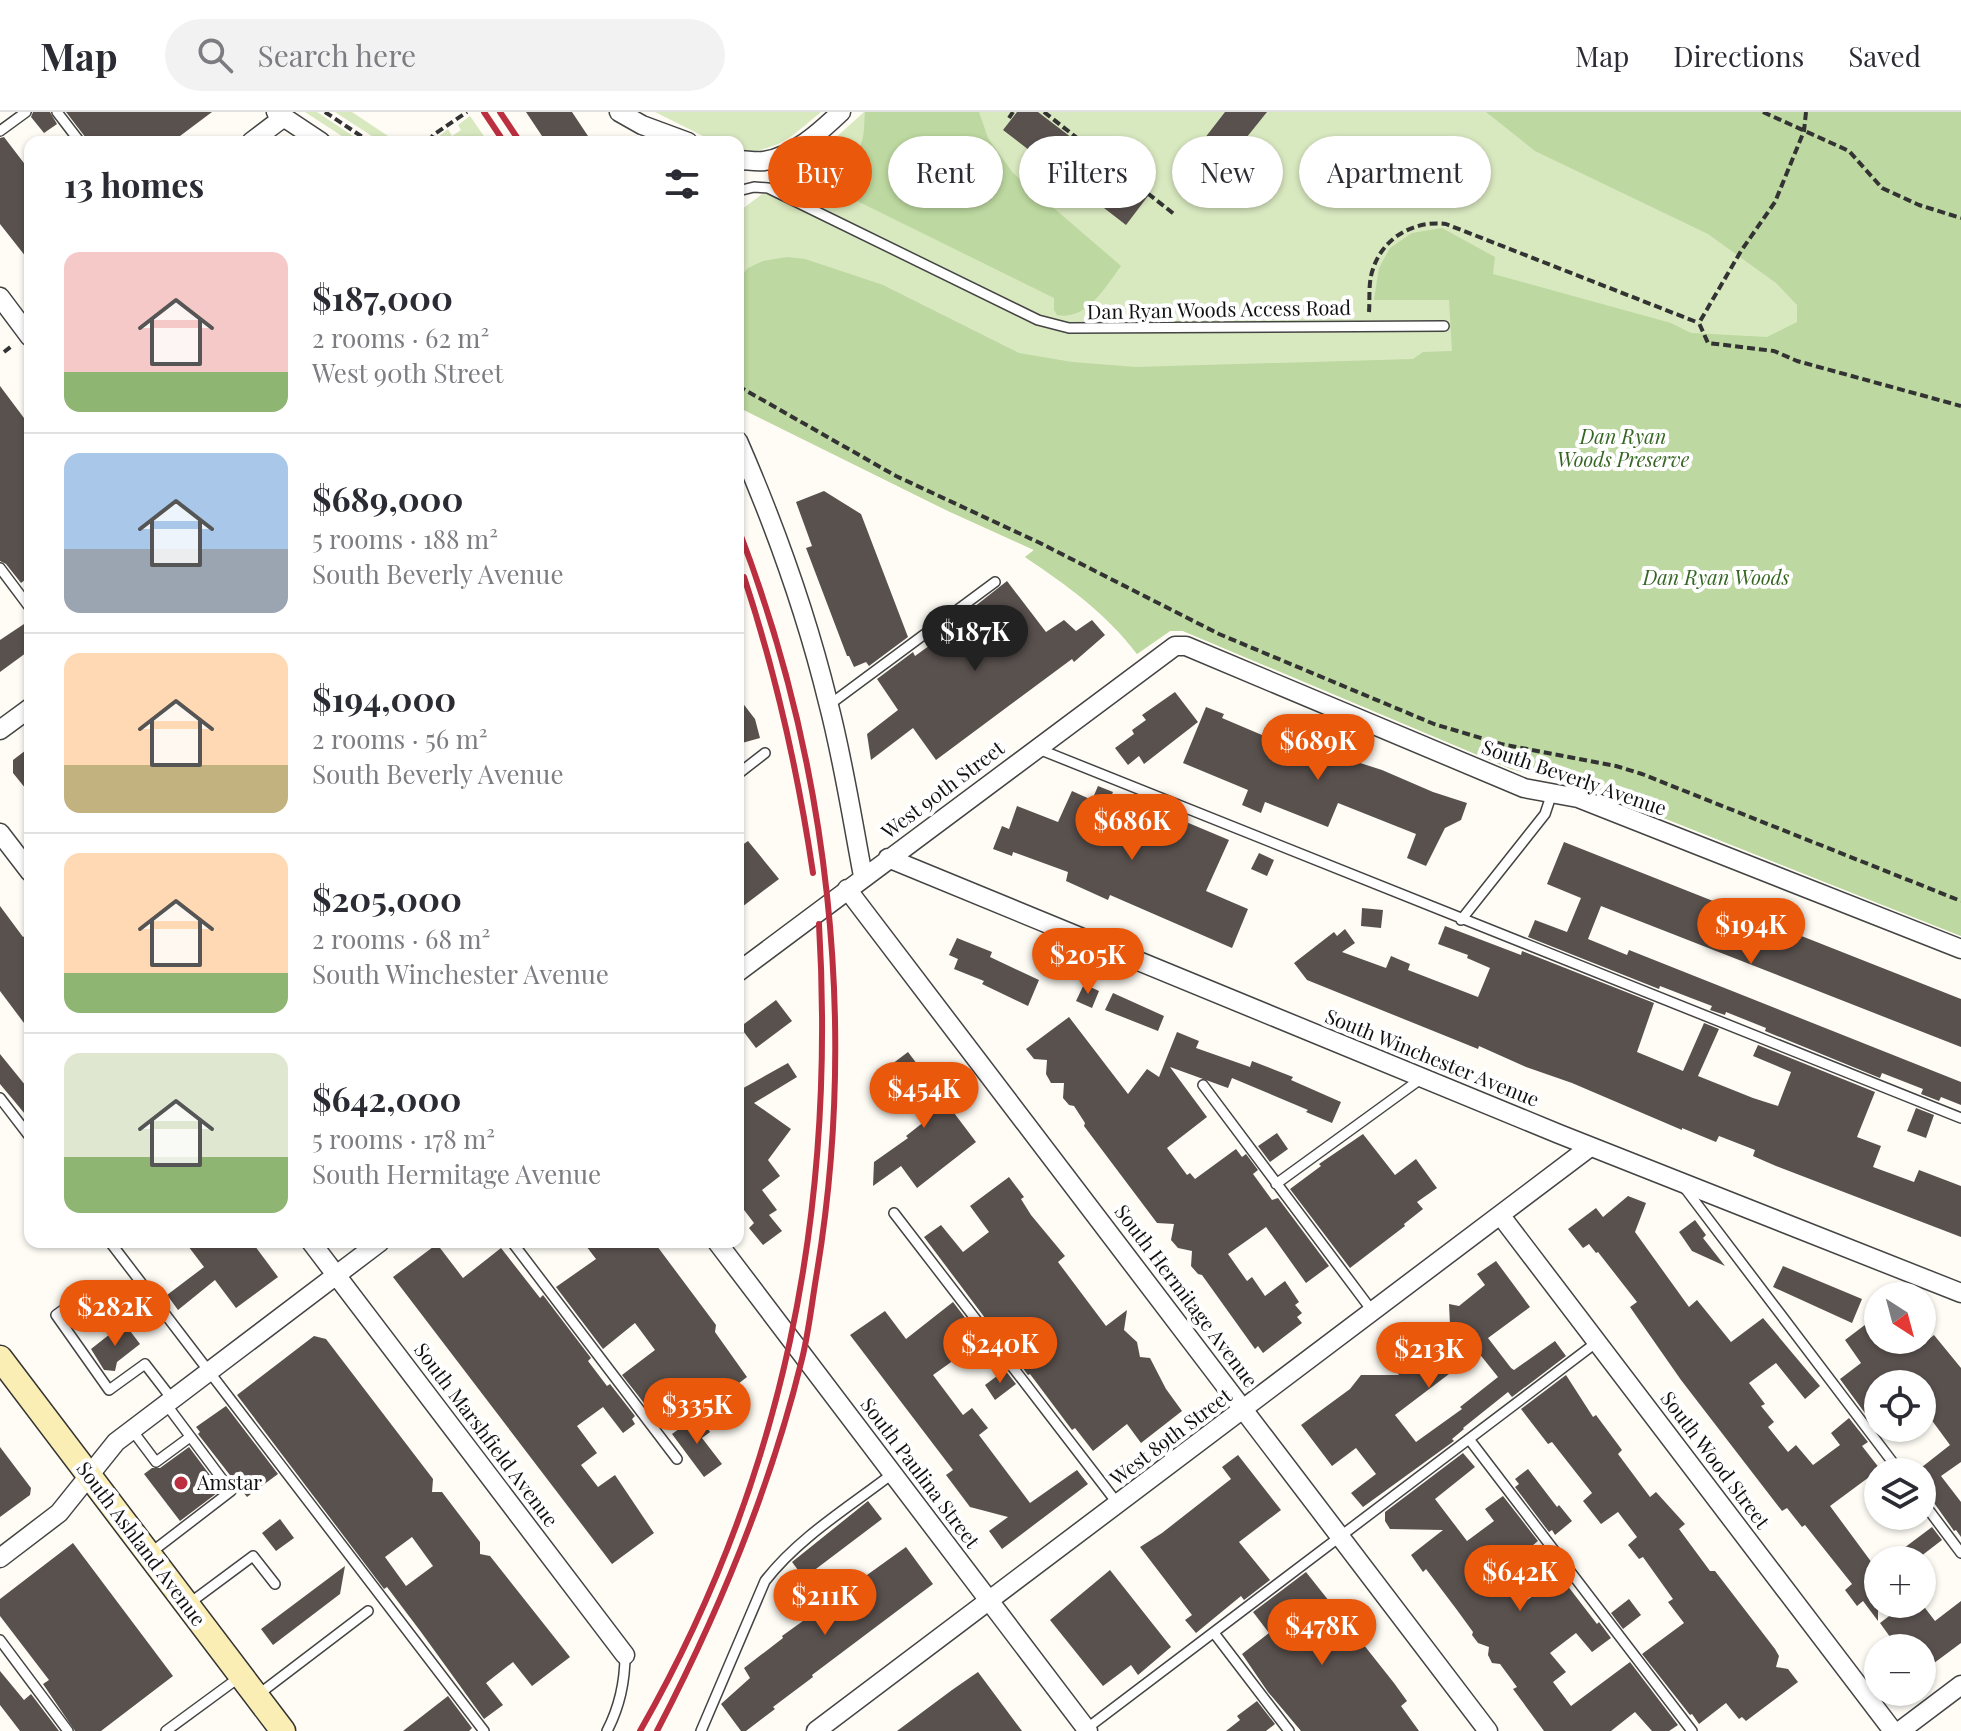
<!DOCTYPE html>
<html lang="en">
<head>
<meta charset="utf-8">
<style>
	:root { --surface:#fff; --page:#f2f2f3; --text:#2b2b33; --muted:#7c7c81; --line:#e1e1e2; --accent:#ea580c }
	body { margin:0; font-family:"Playfair Display",serif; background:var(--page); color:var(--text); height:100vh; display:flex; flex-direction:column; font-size:30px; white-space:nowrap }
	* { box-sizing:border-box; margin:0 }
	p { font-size:26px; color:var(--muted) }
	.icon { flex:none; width:44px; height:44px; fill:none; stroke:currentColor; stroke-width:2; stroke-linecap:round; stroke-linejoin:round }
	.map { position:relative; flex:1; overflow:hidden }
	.drawer { position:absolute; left:24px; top:24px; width:720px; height:1112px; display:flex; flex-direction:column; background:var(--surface); border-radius:16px; box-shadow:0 2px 6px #0004 }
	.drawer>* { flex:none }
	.hud { position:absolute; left:768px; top:24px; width:760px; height:72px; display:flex; gap:16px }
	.needle { width:52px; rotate:144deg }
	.controls { position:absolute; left:1864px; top:1170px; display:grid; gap:16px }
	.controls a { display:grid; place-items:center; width:72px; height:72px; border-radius:50%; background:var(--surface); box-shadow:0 2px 6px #0004; font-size:40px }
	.price { position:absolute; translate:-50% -68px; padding:0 18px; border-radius:28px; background:var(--accent); color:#fff; font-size:26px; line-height:52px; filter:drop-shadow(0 2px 4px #0008) }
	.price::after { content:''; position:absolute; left:50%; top:48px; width:24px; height:18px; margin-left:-12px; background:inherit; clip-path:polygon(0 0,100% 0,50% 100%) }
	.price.active { background:#222; color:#fff }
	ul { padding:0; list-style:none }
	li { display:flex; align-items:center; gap:24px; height:200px; padding:0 40px }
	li+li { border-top:2px solid var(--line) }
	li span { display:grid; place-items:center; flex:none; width:224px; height:160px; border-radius:16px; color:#555 }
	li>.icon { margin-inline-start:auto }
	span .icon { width:96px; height:96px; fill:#fffc; stroke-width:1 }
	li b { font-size:34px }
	h2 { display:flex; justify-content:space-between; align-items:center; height:96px; padding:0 40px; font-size:34px }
	.chip { padding:0 28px; border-radius:36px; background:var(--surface); box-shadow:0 2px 6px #0004; font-size:28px; line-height:72px }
	.chip.active { background:var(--accent); color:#fff }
	header { display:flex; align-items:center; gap:48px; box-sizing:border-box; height:112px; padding:0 40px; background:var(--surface); border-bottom:2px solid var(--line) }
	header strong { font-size:38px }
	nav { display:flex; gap:44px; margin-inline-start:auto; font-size:28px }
	.search { width:560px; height:72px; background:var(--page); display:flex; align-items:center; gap:20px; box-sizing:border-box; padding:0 28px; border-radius:44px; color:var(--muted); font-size:30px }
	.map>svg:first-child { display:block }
	.green { fill:#d8e8bf }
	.forest { fill:#bdd8a0 }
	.building { fill:#59514e; fill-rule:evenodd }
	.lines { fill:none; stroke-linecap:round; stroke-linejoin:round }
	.service-casing { stroke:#444; stroke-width:12 }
	.minor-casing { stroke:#444; stroke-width:21 }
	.secondary-casing { stroke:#333; stroke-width:27 }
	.path { stroke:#333; stroke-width:4; stroke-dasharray:8 4; stroke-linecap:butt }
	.service { stroke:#fff; stroke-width:9 }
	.minor { stroke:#fff; stroke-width:18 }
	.secondary { stroke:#faeeb4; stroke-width:24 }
	.rail { stroke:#bb2f40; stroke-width:6 }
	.poi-dot { fill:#bb2f40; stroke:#fff; stroke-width:3 }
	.labels { text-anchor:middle; stroke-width:8; stroke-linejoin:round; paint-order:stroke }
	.street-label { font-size:20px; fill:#111; stroke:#fff }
	.park-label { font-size:20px; font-style:italic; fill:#366623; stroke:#fff }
	.poi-label { font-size:20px; fill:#111; stroke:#fff; text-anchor:start }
</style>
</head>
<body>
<header>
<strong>Map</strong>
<div class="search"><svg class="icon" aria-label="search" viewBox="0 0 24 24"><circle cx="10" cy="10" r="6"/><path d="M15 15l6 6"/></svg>Search here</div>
<nav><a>Map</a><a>Directions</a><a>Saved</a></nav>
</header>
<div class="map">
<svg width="1961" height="1619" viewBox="0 0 1961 1619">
	<rect width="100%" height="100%" fill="#fefcf5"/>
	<!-- green -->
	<path class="green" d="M305 0H317L362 30H351Z
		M335 0H352L397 30H381Z
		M655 0H821C791 25 781 37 741 41L738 40V30H715Z
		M864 0H1961V824L1588 676 1511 657 1183 519H1170L1137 542C1106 501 1068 474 1025 445L1034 438 948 399 738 295V100L822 38Z
		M470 4 488 30H432L448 17 452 24 461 18 458 13Z"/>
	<!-- forest -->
	<path class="forest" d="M865 0H979L988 26 1013 61 1121 154C1106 174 1087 209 1057 203L1054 198V186L839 80C864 72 853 62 856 44 857 40 860 36 861 32 865 22 864 10 865 0Z
		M1486 0H1961V824L1588 676 1511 657 1183 519H1170L1137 542C1106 501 1068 474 1025 445L1034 438 948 399 742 297 738 287V167L748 156 763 149 787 145 805 147 883 173 1019 241 1072 250 1136 255 1413 247 1423 240 1452 239 1449 188H1374L1379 156 1390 136 1412 121 1442 116 1495 145 1493 162 1671 211 1691 221 1767 225 1797 210V193L1776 171 1708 122 1535 39Z"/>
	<!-- building -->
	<path class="building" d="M33 0H50L57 12 44 21 31 5Z
		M66 0H212L172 30H89Z
		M526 0H572L592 30H546Z
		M1017 0H1038L1148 84 1126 113 1003 18Z
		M1225 0H1267L1226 51 1201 31Z
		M4 25 30 59V150L0 112V26Z
		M0 274 30 314V464L21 471 6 452 0 449Z
		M824 379 861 402 908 525 869 554 866 550 854 555 849 544H847L806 436 812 434 796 390Z
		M1007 469 1046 520 1064 508 1076 519 1092 508 1105 523 1074 550 1072 547 936 648 913 616 871 648 867 622 898 598 877 567 913 540 915 544 933 531 976 498 974 495Z
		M30 508V538L0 560V528Z
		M1175 580 1198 610 1144 652 1139 644 1128 653 1115 636 1134 622 1132 618 1146 608 1142 603Z
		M738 585 755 607 760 626 742 631 738 613Z
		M1206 595 1224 602 1222 606 1262 623 1265 615 1332 642 1382 658 1433 680 1467 691 1461 708 1445 716 1426 754 1407 746 1416 722 1338 691 1328 715 1265 690 1261 701 1242 693 1248 678 1183 651Z
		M30 635V682L13 661V648Z
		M1098 674 1113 680 1105 699 1152 720 1160 699 1229 728 1206 779 1248 797 1232 836 1110 783 1108 788 1066 769 1068 760 1013 740 1012 744 993 737 1002 714 1009 717 1017 694 1058 710 1072 679 1092 688Z
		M748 729 779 767 738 798V736Z
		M1564 730 1961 887V935L1601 794 1588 827 1627 843 1629 838 1961 970V993L1941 985 1939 989 1921 982 1923 977 1882 961 1880 966 1765 919 1766 916 1726 900 1725 903 1710 898 1712 894 1691 886 1660 874 1659 877 1528 825 1535 808 1567 820 1581 786 1547 772Z
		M1259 741 1274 748 1267 764 1251 757Z
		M0 794 23 825 30 820V919L0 879Z
		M1362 796 1383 798 1381 816 1361 814Z
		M1445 814 1521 843 1522 839 1654 891 1637 940 1683 959 1704 911 1719 917 1698 964 1753 986 1778 994 1791 960 1753 944 1758 933 1875 980 1857 1025 1881 1034 1873 1055 1914 1070 1919 1058 1961 1074V1125L1776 1054 1753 1044 1755 1038 1719 1024 1716 1030 1682 1016V1018L1572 971 1526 955 1479 934 1478 937 1307 868 1294 851 1334 820 1337 824 1345 817 1355 831 1342 840 1386 856 1391 844 1410 852 1408 858 1478 885 1490 856 1467 846 1468 843 1438 832Z
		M957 826 992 840 990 845 1039 868 1028 894 982 872 984 869 954 857 958 847 949 843Z
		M1084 872 1099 879 1092 896 1076 889Z
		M1113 881 1164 904 1158 919 1105 898Z
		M776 888 792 909 756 936 740 915Z
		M1069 905 1128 982 1147 957 1159 965 1177 920 1199 929 1196 936 1250 955 1252 949 1275 958 1293 965 1291 968 1341 990 1332 1011 1306 1000 1308 998 1232 966 1228 976 1170 955 1207 1005 1167 1036 1187 1063 1190 1061 1195 1067 1236 1037 1242 1045 1246 1042 1258 1058 1253 1062 1272 1088 1278 1086 1329 1154 1306 1171 1266 1115 1228 1142 1247 1169 1252 1165 1265 1184 1285 1169 1299 1190 1295 1193 1302 1201 1297 1205 1302 1211 1263 1241 1258 1234 1255 1237 1202 1163 1198 1162 1191 1154 1192 1139 1178 1136 1171 1128 1174 1112 1157 1111 1084 1014 1085 1011 1074 994 1069 993 1063 986 1064 971H1051L1046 962 1047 948 1034 947 1026 937Z
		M908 940 976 1030 917 1076 901 1054 873 1074 874 1050 908 1026 906 1024 925 1009 897 973 899 971 888 955Z
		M0 942 30 979V1008L0 972Z
		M788 951 797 965 754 991 791 1017 768 1048 780 1064 762 1078 777 1098 769 1103 782 1119 763 1133 749 1116 754 1111 738 1090V979Z
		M1916 996 1934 1003 1926 1026 1907 1019Z
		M1277 1021 1288 1037 1270 1050 1258 1034Z
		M1363 1022 1395 1063 1416 1047 1437 1076 1417 1090 1423 1097 1404 1112 1405 1114 1350 1156 1290 1077 1321 1054 1319 1052Z
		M1009 1065 1024 1085 1021 1087 1031 1103 1065 1144 1058 1150 1106 1214 1127 1198 1124 1218 1137 1230 1140 1245 1150 1246 1166 1277 1182 1299 1141 1331 1127 1312 1093 1339 1075 1316 1072 1318 1030 1262 1028 1263 924 1125 941 1113 963 1140 989 1120 970 1094Z
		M1628 1084 1646 1091 1635 1120 1689 1195 1697 1188 1731 1230 1763 1206 1820 1274 1805 1287 1776 1251 1749 1271 1765 1292 1761 1294 1774 1310 1768 1315 1788 1340 1796 1333 1813 1353 1840 1333 1831 1321 1849 1306 1868 1330 1862 1334 1880 1357 1830 1394 1878 1459V1509L1863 1489 1857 1494 1845 1478 1852 1472 1805 1413 1802 1415 1787 1396 1782 1399 1681 1268 1630 1195 1637 1190 1598 1140 1596 1141 1589 1132 1583 1136 1568 1117 1596 1096 1603 1105Z
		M1695 1108 1706 1123 1703 1126 1725 1154 1692 1139 1679 1120Z
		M185 1130H252L278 1165 236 1196 215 1168 178 1198 167 1183 204 1155Z
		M583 1130H654L716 1213 715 1220 747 1265 709 1294 690 1269 652 1298 649 1294 647 1295 622 1263 655 1238 635 1211 603 1237 556 1175 596 1147Z
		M437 1132 463 1166 501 1136 540 1186 543 1183 591 1246 588 1249 607 1274 610 1272 635 1304 632 1307 635 1312 623 1321 603 1295 577 1314 597 1341 581 1353 598 1375 615 1363 654 1421 612 1452 393 1165Z
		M1496 1149 1530 1195 1488 1226 1511 1256 1514 1258 1555 1229 1566 1244 1512 1285 1508 1280 1463 1316 1464 1317 1452 1327 1454 1329 1363 1395 1351 1381 1376 1362 1356 1336 1332 1354 1301 1313 1350 1277 1361 1263H1399L1385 1243 1423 1216 1452 1255 1449 1192 1459 1194 1485 1173 1477 1162ZM1478 1240 1498 1265 1460 1295 1462 1297 1416 1330 1395 1303Z
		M1783 1154 1862 1187 1852 1211 1773 1175Z
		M953 1190 982 1228 933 1263 963 1303 972 1296 988 1316 979 1323 1030 1391 1077 1358 1088 1372 1002 1437 989 1419 1008 1405 970 1395 946 1363 953 1358 850 1223 885 1199 906 1227Z
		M1878 1203V1228H1928L1934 1223 1961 1256V1350L1941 1364 1961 1390V1425L1956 1418 1954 1419 1922 1374V1355L1950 1333 1922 1295V1272H1878V1319L1840 1267 1861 1251 1845 1228Z
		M124 1211 140 1232 117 1250 115 1259 104 1258 91 1237Z
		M314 1224 326 1227 433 1367 432 1380H442L480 1430V1442L490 1444 570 1545 532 1574 513 1550 486 1571 503 1593 484 1607 421 1520 387 1475 384 1477 237 1283ZM412 1425 433 1454 406 1474 385 1445Z
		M1005 1258 1016 1272 995 1288 985 1273Z
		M1566 1263 1593 1305 1596 1303 1622 1338 1618 1342 1650 1385 1656 1380 1685 1412 1679 1417 1710 1459H1715L1775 1537 1779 1544 1776 1555 1788 1557 1798 1570 1746 1609 1742 1605 1739 1607 1726 1591 1699 1612 1692 1602 1690 1603 1642 1542 1684 1511 1668 1490 1673 1487 1643 1445 1639 1447 1628 1433 1637 1425 1618 1400 1601 1412 1583 1389 1592 1381 1552 1330 1548 1332 1521 1297Z
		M226 1294 278 1362 247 1385 198 1322 200 1320 196 1315Z
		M698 1303 710 1320 702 1326 722 1352 704 1365 672 1322Z
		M0 1335 31 1376 30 1383 0 1405Z
		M189 1335 221 1378 180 1409 144 1362 152 1356H160Z
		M1463 1341 1475 1355 1435 1387 1467 1429 1494 1409 1485 1397 1503 1384 1538 1429 1509 1453 1502 1464 1520 1489 1524 1486 1526 1489 1560 1464 1597 1512 1599 1510 1611 1526 1592 1540 1576 1521 1550 1541 1566 1560 1553 1570 1571 1594 1630 1550 1678 1613 1669 1619H1652L1635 1600 1611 1619H1544L1513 1577 1517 1575 1500 1552 1492 1551 1488 1543 1489 1535 1478 1531 1472 1523 1473 1520 1457 1498 1426 1457 1423 1460 1411 1443 1443 1418 1390 1417 1385 1409V1400Z
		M1238 1343 1281 1398 1239 1430 1270 1468 1244 1488 1241 1484 1196 1521 1185 1508 1192 1503 1140 1435 1162 1421 1231 1367 1222 1355Z
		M1528 1357 1557 1395 1559 1393 1572 1409 1555 1423 1552 1418 1549 1420 1515 1375 1519 1372 1515 1367Z
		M868 1389 882 1407 804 1466 792 1450Z
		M280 1407 294 1426 276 1439 262 1421Z
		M1932 1415 1942 1428 1916 1448H1888Z
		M73 1431 173 1564 101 1619H75L43 1572 49 1568 0 1504V1487Z
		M906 1435 933 1472 812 1563 813 1565 773 1595 775 1597 746 1619H741L721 1592 750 1566 744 1556 783 1526 782 1524Z
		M345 1454 340 1482 273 1533 261 1517Z
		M1110 1458 1171 1535 1138 1563 1131 1553 1103 1574 1050 1508Z
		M1306 1460 1394 1571 1407 1589 1401 1594 1419 1619H1301L1268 1580 1242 1542 1269 1521 1253 1500Z
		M1629 1487 1641 1503 1623 1517 1611 1501Z
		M1961 1489V1531L1922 1560V1536H1898L1880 1511 1905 1492H1922L1935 1509Z
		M0 1559 24 1588 31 1582 59 1619H20L0 1593Z
		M978 1560 1022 1619H897L952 1578Z
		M448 1584 472 1616 469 1619H403Z
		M1257 1589 1275 1612 1266 1619H1226L1240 1608 1237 1604Z"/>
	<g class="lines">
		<defs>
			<path id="service" d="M57 0 80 30
				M0 19 26 0
				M738 79 754 75 768 76 1038 208 1069 216 1444 214
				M0 456 30 496
				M829 593 995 470
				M1036 636 1961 1006
				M738 662 765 641
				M1461 808 1545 702 1552 681
				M1203 973 1373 1200
				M0 986 30 1025
				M1276 1072 1422 966
				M1684 1075 1900 1360
				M894 1101 1118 1392
				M110 1130 484 1619
				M512 1130 677 1347
				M85 1182 56 1203 109 1278 145 1252 172 1287
				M132 1318 156 1350 190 1325
				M1469 1327 1692 1619
				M1922 1389 1961 1441
				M149 1442 231 1379 166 1292
				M187 1493 253 1444 275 1472
				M1214 1521 1289 1619
				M0 1528 68 1619
				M259 1582 368 1499
				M1086 1617 1597 1230
				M166 1619 241 1564
				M607 1619C620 1594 625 1571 625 1543
				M701 1619 765 1469C798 1426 849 1395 892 1362"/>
			<path id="minor" d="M276 0 321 30
				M619 0 642 13 688 30
				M251 30 284 5
				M738 48C746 48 756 50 764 49 793 45 821 19 841 0
				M0 185 30 225
				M738 329C775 414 806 500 828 590 843 647 852 706 863 764
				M0 618 30 596
				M0 721 30 760
				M888 746 1559 1022 1961 1181
				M847 777 1488 1619
				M738 860 1175 534H1186L1524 676 1578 686 1961 837
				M1501 1104 1893 1619
				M311 1130 625 1543
				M717 1130 1088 1619
				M0 1446 59 1401 116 1330 380 1130
				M816 1619 1590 1035
				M1900 1619 1961 1573"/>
			<path id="secondary" d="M0 1246 283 1619"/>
		</defs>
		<!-- service casing -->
		<use href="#service" class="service-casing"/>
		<!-- minor casing -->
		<use href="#minor" class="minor-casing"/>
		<!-- secondary casing -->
		<use href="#secondary" class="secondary-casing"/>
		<!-- path -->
		<path class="path" d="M325 0 370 30
			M1044 0 1174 102
			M1763 0 1849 39 1882 76 1919 93 1961 106
			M1806 0 1804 19 1775 90 1741 139 1699 211 1708 231 1774 239 1797 249 1961 294
			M1009 6 1013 0
			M429 30 433 23 467 0
			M1369 200C1370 187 1368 170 1373 157 1383 125 1415 108 1446 112L1699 211
			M4 240 13 233
			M738 274 896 364 1040 431 1219 522 1434 612 1501 632 1616 654 1642 662 1961 789"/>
		<!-- service -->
		<use href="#service" class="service"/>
		<!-- minor -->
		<use href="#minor" class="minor"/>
		<!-- secondary -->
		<use href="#secondary" class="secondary"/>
		<!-- rail -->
		<path class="rail" d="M484 0 504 30
			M500 0 520 30
			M744 465C776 562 798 660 813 761
			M640 1619C784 1367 836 1101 819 812
			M657 1619C719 1500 770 1378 802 1247 809 1219 812 1189 817 1160 858 911 829 652 738 416"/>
	</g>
	<!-- markers -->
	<circle class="poi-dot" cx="181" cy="1371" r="8"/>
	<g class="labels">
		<!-- street labels -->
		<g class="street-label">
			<text transform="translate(1219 198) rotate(-1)" y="7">Dan Ryan Woods Access Road</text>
			<text transform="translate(1574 666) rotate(19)" y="7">South Beverly Avenue</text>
			<text transform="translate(943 678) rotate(-37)" y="7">West 90th Street</text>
			<text transform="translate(1432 946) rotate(22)" y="7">South Winchester Avenue</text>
			<text transform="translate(1186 1184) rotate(53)" y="7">South Hermitage Avenue</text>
			<text transform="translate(486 1323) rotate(53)" y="7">South Marshfield Avenue</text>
			<text transform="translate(1171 1325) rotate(-37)" y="7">West 89th Street</text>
			<text transform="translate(1715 1348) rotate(53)" y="7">South Wood Street</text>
			<text transform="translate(920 1361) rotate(53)" y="7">South Paulina Street</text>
			<text transform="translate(141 1432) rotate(53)" y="7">South Ashland Avenue</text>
		</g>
		<!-- park labels -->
		<g class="park-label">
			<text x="1623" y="332">Dan Ryan<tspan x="1623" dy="23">Woods Preserve</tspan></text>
			<text x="1716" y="473">Dan Ryan Woods</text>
		</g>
		<!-- poi labels -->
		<g class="poi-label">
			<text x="197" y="1378">Amstar</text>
		</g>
	</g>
</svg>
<div class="controls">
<a><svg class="needle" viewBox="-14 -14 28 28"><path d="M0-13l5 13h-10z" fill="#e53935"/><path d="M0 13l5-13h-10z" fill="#7c7c81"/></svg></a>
<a><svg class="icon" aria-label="locate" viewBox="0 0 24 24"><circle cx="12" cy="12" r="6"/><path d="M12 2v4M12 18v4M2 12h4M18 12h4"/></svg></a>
<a><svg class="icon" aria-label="layers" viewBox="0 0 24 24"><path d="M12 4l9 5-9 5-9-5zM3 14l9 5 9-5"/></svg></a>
<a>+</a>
<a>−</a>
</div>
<b class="price active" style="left:975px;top:561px">$187K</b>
<b class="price" style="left:1318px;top:670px">$689K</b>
<b class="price" style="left:1132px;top:750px">$686K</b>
<b class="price" style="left:1751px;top:854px">$194K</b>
<b class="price" style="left:1088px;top:884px">$205K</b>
<b class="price" style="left:924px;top:1018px">$454K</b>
<b class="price" style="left:115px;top:1236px">$282K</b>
<b class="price" style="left:1000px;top:1273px">$240K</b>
<b class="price" style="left:1429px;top:1278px">$213K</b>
<b class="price" style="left:697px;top:1334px">$335K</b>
<b class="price" style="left:1520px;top:1501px">$642K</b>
<b class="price" style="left:825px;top:1525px">$211K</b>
<b class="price" style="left:1322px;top:1555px">$478K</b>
<div class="hud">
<a class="chip active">Buy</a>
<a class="chip">Rent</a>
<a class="chip">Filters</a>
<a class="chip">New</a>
<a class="chip">Apartment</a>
</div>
<section class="drawer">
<h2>13 homes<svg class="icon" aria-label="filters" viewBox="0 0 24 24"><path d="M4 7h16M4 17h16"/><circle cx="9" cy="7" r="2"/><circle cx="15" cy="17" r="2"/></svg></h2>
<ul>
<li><span style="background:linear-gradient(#f6c9c9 75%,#8fb573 0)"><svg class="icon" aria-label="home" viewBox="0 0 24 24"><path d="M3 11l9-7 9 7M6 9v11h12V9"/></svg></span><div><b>$187,000</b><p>2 rooms · 62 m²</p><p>West 90th Street</p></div></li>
<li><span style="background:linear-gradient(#a9c7e8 60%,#9aa5b1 0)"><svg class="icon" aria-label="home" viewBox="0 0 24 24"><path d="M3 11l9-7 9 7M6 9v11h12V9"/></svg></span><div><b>$689,000</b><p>5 rooms · 188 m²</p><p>South Beverly Avenue</p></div></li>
<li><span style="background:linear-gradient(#ffd9b3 70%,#c2b280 0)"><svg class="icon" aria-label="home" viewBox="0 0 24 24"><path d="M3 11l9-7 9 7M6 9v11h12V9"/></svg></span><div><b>$194,000</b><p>2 rooms · 56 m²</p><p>South Beverly Avenue</p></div></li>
<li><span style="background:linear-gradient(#ffd9b3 75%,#8fb573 0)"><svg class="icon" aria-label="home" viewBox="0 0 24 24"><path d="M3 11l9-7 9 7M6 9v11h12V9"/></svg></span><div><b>$205,000</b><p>2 rooms · 68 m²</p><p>South Winchester Avenue</p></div></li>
<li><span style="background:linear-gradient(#dfe7d0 65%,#8fb573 0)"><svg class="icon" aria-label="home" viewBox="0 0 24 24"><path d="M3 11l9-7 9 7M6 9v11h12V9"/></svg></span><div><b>$642,000</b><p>5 rooms · 178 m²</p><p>South Hermitage Avenue</p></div></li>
</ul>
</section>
</div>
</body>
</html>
